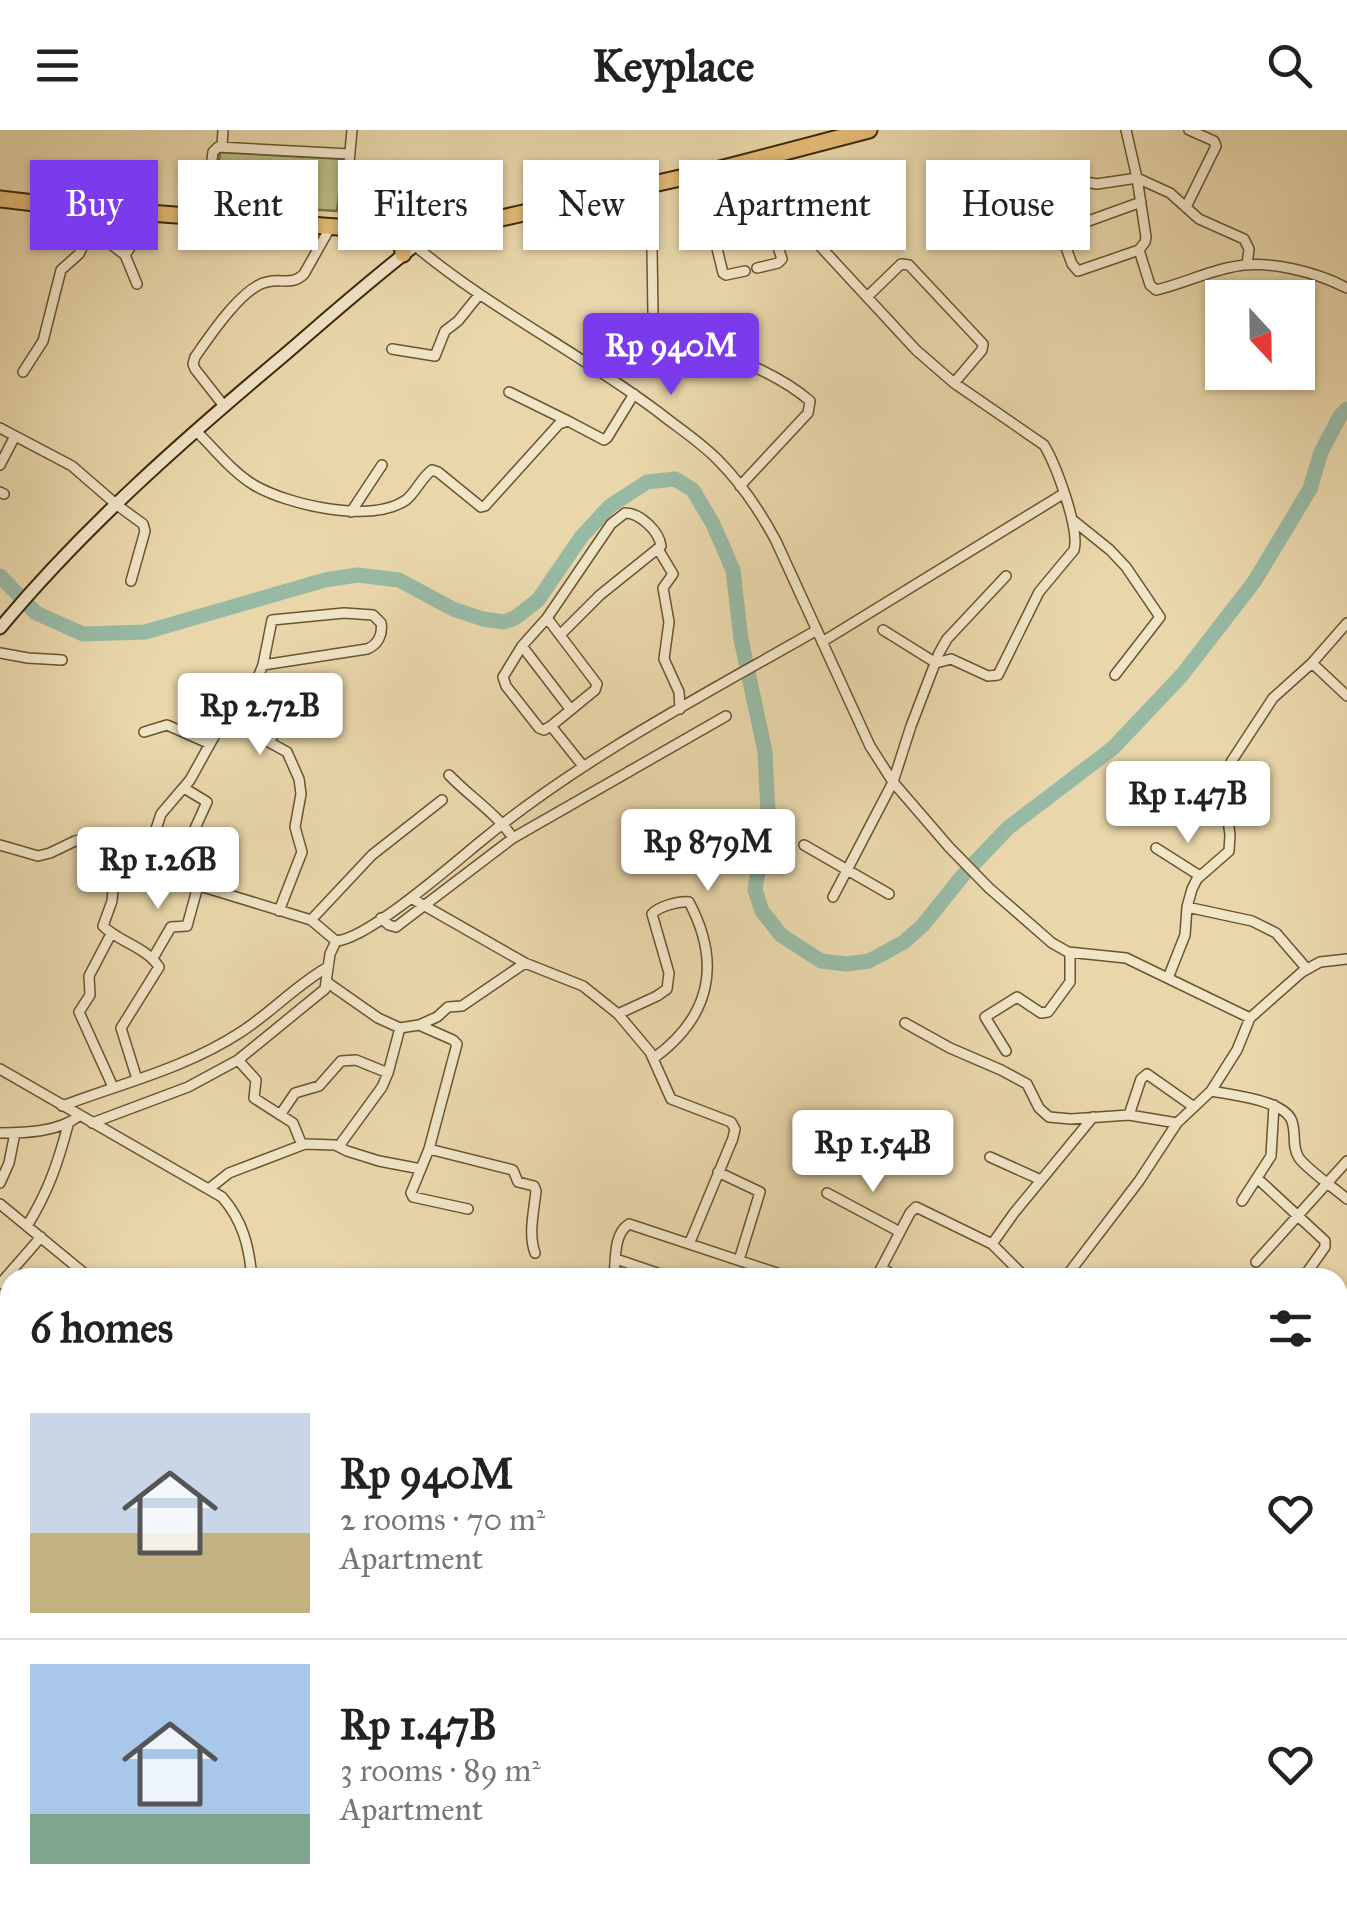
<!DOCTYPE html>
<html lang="en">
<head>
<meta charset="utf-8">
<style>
	:root { --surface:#fff; --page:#f6f6f6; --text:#222; --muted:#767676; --line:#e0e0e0; --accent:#7c3aed }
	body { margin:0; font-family:"IM FELL Great Primer",serif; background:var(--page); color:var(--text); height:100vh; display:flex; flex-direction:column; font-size:38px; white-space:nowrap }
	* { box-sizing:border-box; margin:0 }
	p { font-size:32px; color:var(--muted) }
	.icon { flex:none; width:55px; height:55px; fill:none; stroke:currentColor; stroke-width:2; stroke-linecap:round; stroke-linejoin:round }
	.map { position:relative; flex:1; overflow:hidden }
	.drawer { position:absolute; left:0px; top:1138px; width:1348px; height:642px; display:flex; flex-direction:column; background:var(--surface); border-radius:30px 30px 0 0; box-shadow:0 2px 8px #0004 }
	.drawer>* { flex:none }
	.top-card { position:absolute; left:30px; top:30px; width:1288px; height:90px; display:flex; gap:20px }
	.needle { width:65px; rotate:158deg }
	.tools { position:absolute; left:1205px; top:150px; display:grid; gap:20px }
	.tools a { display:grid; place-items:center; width:110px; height:110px; border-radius:0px; background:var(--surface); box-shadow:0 2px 8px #0004; font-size:50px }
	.price { position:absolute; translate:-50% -85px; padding:0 22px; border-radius:10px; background:#fff; color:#222; font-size:32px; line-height:65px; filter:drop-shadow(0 2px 5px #0008) }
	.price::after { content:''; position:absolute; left:50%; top:60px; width:30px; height:22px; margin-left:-15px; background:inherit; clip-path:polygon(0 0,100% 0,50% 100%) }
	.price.selected { background:var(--accent); color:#fff }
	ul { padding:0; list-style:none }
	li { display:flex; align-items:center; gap:30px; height:250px; padding:0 30px }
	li+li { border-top:2px solid var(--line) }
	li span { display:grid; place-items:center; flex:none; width:280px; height:200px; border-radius:0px; color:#555 }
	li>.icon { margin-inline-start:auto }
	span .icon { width:120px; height:120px; fill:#fffc; stroke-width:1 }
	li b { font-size:42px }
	h2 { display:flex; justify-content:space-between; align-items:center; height:120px; padding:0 30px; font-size:42px }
	.chip { padding:0 35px; border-radius:0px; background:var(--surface); box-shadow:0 2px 8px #0004; font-size:35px; line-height:90px }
	.chip.selected { background:var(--accent); color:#fff }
	header { display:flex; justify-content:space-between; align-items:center; height:130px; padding:0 30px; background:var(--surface); font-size:45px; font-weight:800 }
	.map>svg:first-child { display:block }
	.green { fill:#bbbd85; stroke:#7d7246; stroke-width:2.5 }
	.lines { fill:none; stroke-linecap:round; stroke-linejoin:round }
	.river { stroke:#98baa5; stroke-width:15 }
	.street-casing { stroke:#6a542f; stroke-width:12 }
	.secondary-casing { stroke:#3f2806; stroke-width:15 }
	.highway-casing { stroke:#3f2806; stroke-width:19 }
	.street { stroke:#f1e5c8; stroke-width:9 }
	.secondary { stroke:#f1e5c8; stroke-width:11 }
	.highway { stroke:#e4bc76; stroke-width:15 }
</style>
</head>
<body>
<header><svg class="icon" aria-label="menu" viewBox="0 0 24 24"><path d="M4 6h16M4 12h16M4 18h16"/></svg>Keyplace<svg class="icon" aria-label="search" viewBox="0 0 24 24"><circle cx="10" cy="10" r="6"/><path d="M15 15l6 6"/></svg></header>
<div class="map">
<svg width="1347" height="1779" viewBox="0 0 1347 1779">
	<rect width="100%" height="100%" fill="#e9d7ab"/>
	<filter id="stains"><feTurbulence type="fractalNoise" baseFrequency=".002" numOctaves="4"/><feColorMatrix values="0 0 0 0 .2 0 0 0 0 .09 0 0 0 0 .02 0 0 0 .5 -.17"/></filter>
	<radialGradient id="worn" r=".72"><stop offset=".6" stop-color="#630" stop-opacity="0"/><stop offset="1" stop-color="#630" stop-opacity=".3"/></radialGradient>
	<!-- green -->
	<path class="green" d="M220 22 344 29 337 81 214 74Z
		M1338 1764 1347 1767V1779H1286L1293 1770H1338Z"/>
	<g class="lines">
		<!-- river -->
		<path class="river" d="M0 446 36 483 83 504 145 502 325 450 357 445 399 450 453 479 483 489 504 492 515 488 538 470 582 406 610 376 647 352 675 349 693 360 713 394 733 440 741 509 765 622 768 682 755 760 762 781 781 805 821 831 846 834 869 831 904 812 923 795 964 744 1008 698 1113 618 1182 545 1254 452 1310 359 1321 322 1340 286 1347 279"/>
		<defs>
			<path id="street" d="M222 16 223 0
				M747 32 806 101 916 220 954 253 1044 315C1056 335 1080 399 1074 420L1039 462 998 545 988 546 951 529 936 533 883 500
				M726 37 737 78
				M716 40 727 81
				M1086 52 1097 54 1137 48 1170 63 1199 89 1244 109 1249 119 1247 135
				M651 54 653 184C665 213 708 218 734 228 761 239 788 252 810 271L808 283 740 356
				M1186 77 1216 16 1214 11 1189 0
				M71 79 91 99 125 125 137 154
				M205 85 213 22 218 17 350 24
				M343 98 352 0
				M1061 101 1141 72
				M957 113 1006 96 1023 83 1047 74 1052 79 1072 134 1078 141 1139 120 1145 112 1146 107 1137 48 1126 0
				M414 115C489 178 578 222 657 281 677 297 699 311 717 329 741 353 760 381 776 411L870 616 893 652 949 717 989 758 1052 813 1068 822 1126 828 1250 888
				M1139 120 1150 155 1156 160C1182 154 1206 142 1232 137 1267 129 1316 142 1347 158
				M125 125 154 82
				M745 141 726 145 723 143 711 94 714 86 756 74 765 79 782 129 778 133 757 138
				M867 167 901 134 909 135 983 214 982 220 954 253
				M392 219 435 226 445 201 458 191 479 165
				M23 242 43 211 61 140 79 124 91 99
				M509 262 568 291
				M224 276 195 239 193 234 195 227C209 207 243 156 267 152 282 148 292 156 304 144L331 96
				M0 298 72 336 117 375 143 394 145 401 131 451
				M196 301C214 318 232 342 254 355 288 375 371 394 406 370 416 362 421 348 432 340L438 342 481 377 485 376 559 294 568 291 604 310 607 308 634 264
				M0 335 15 306
				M0 362 4 364
				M351 382 382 335
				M1074 391 1110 420 1126 437 1160 487 1115 545
				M658 419 673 444 663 458 669 492 664 529 679 562 680 579
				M547 488 597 554 595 560 551 596
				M560 505 600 465 661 416C659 401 640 383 625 383L611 394 547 488 522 516 503 547 506 556 539 598 544 600 551 596 583 636
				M822 512 1063 364
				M522 516 571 580
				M0 523 28 528 62 530
				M1312 533 1347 566
				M238 595 263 535 272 490 344 483 373 485 381 493C383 504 378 515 367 519L263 535
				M144 602 167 595 210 614
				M270 611 286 582 305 572
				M449 645C469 666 497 684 513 708
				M184 658 207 672 192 705
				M117 711 112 771 103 796C119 812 146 817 159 837L121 898 137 949
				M0 715 38 726 50 723 75 711 92 707 164 719 170 723 187 752 311 790 336 811
				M804 715 889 764
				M150 717 161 684 190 650 221 594 227 592 238 595 287 622 299 649 301 664 295 697 302 722 279 781
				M1156 718 1200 746
				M833 767 893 652 911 596 939 523 947 509 1006 446
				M411 768 525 833 583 856 618 884 650 922 671 969 731 992 735 999 733 1008 690 1112
				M1187 777 1252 791 1276 803 1307 839
				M381 788 389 795 396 797 513 708 726 586
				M311 790 372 725 442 670
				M111 804 89 846 90 865 79 882 113 957
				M336 811C368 809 453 734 480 712 583 627 702 566 817 500
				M153 828 171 797 187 796 198 756
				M1168 848 1185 805 1187 777 1192 759 1197 749 1229 721 1230 705 1223 652 1231 632 1273 568 1312 533 1347 493
				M328 853 378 888 400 898 419 895 453 910 457 914 429 1019 411 1063 413 1067 468 1079
				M618 884 657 866 667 859 669 843 652 784C659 776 679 771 689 772 722 834 710 887 654 928
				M905 893 950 918 1001 940 1027 954 1039 978 1049 987 1071 989 1129 985 1177 993
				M419 895 437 887 448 877 462 876 525 833
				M1006 921 985 887 1017 867 1041 883 1048 882 1070 852V823
				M238 930 256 950 254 968 293 993 302 1015
				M0 939 222 1067C243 1091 249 1116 252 1148
				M1211 961C1232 965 1281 970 1291 989 1297 1001 1291 1016 1299 1028 1308 1040 1334 1058 1347 1069
				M62 976C123 953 186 938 241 902 272 882 296 855 328 837
				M280 985 295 963 319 956 341 931 356 930 388 943
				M1129 985 1141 949 1147 944 1194 977
				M92 993 188 957 238 930 325 859 330 824 336 811
				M0 1003C26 1003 58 1002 79 986
				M339 1016 382 957 388 943 400 898
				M429 1019 513 1040 518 1052 534 1056 536 1061C534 1081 528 1104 535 1123
				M990 1027 1041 1050
				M718 1042 760 1062 739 1130
				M1257 1048 1325 1111V1117L1303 1148
				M0 1053 9 1033 15 1003
				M210 1058 229 1043 305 1014 335 1015 347 1021 379 1031 421 1039
				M827 1063 900 1102
				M1242 1071 1271 1026 1274 975
				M0 1074 90 1148
				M27 1096C48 1062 58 1033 68 995
				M992 1114 1014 1083 1093 987
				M616 1129 672 1148
				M1256 1132 1347 1031
				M881 1138 899 1148
				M614 1148C616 1130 613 1104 629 1094L792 1148
				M876 1148 910 1083 916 1077 992 1114 1026 1148
				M1065 1148 1139 1051 1177 993 1211 961 1237 920 1250 888 1302 842 1320 832 1347 829
				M0 1154 41 1107
				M1338 1257 1347 1248
				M0 1259 10 1254
				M0 1722V1721
				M1338 1747 1347 1752
				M586 1770 606 1779
				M859 1770 861 1779
				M1157 1770 1168 1779
				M22 1779 26 1770
				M415 1779 421 1770
				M611 1779 619 1770
				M706 1779 714 1770
				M1268 1779 1274 1770"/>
			<path id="secondary" d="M0 498C83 398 183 310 282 227 331 185 379 142 430 104"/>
			<path id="highway" d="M0 69 69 77 430 104 716 40 869 0
				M397 100 402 111 403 124"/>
		</defs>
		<!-- street casing -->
		<use href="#street" class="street-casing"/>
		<!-- secondary casing -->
		<use href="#secondary" class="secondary-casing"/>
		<!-- highway casing -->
		<use href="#highway" class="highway-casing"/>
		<!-- street -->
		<use href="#street" class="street"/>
		<!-- secondary -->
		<use href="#secondary" class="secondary"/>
		<!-- highway -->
		<use href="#highway" class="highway"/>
	</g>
	<rect width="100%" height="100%" filter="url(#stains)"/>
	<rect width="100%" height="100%" fill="url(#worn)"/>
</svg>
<div class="tools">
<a><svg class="needle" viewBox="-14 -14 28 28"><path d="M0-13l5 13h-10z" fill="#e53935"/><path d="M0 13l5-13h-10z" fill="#767676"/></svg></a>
</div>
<b class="price selected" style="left:671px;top:268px">Rp 940M</b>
<b class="price" style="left:260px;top:628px">Rp 2.72B</b>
<b class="price" style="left:1188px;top:716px">Rp 1.47B</b>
<b class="price" style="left:708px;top:764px">Rp 879M</b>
<b class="price" style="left:158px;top:782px">Rp 1.26B</b>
<b class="price" style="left:873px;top:1065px">Rp 1.54B</b>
<div class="top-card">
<a class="chip selected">Buy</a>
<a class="chip">Rent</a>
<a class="chip">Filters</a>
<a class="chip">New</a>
<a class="chip">Apartment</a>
<a class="chip">House</a>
</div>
<section class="drawer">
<h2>6 homes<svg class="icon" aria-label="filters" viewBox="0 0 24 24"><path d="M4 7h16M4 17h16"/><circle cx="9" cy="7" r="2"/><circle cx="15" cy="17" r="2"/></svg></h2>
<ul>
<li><span style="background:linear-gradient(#c9d6e8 60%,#c2b280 0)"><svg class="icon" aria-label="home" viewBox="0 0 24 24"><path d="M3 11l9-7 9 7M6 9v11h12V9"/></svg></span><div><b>Rp 940M</b><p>2 rooms · 70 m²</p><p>Apartment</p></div><svg class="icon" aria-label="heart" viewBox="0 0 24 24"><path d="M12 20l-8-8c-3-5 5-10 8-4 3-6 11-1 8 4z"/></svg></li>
<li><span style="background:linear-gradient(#a9c7e8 75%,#7fa58c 0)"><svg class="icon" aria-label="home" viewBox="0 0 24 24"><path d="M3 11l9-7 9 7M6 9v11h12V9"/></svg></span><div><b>Rp 1.47B</b><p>3 rooms · 89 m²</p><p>Apartment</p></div><svg class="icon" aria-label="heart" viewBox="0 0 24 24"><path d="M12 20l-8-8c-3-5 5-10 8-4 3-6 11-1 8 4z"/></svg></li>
</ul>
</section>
</div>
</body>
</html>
